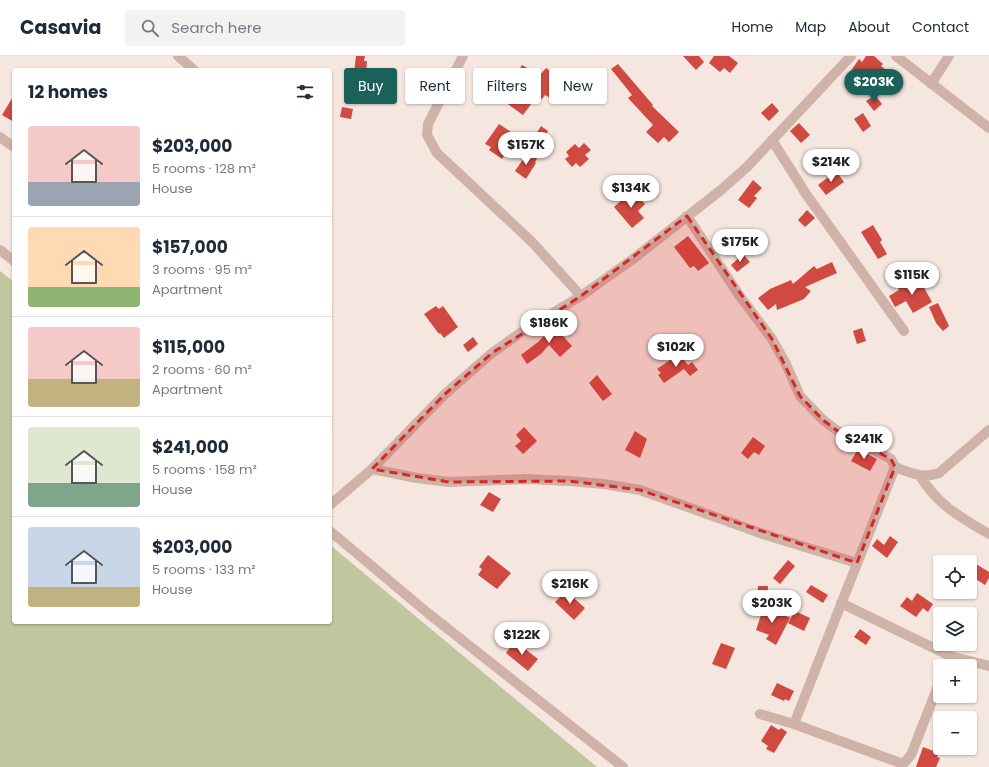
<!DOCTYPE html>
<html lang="en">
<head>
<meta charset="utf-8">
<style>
	:root { --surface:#fff; --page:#f2f2f3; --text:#1f2937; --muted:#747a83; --line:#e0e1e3; --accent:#1a6159 }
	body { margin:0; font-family:Poppins,sans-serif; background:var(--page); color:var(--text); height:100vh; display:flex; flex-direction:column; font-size:15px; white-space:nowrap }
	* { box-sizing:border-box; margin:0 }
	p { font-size:13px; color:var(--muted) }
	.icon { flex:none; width:22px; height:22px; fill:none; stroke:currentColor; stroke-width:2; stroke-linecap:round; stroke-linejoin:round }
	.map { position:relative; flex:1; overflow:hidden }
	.drawer { position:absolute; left:12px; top:12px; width:320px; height:556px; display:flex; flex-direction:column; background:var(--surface); border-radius:4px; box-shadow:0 1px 3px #0004 }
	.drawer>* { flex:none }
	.top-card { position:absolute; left:344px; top:12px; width:380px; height:36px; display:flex; gap:8px }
	.tools { position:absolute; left:933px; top:499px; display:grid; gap:8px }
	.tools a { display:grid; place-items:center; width:44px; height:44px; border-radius:4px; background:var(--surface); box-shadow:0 1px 3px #0004; font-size:20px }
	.price { position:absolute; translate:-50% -34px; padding:0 9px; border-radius:14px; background:#fff; color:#222; font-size:13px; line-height:26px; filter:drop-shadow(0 1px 2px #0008) }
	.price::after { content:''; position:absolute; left:50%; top:24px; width:12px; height:9px; margin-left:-6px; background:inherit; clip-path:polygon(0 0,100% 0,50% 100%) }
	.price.on { background:var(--accent); color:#fff }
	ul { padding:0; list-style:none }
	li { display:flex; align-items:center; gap:12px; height:100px; padding:0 16px }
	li+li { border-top:1px solid var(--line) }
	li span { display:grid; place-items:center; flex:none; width:112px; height:80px; border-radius:4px; color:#555 }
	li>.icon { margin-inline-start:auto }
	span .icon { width:48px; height:48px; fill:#fffc; stroke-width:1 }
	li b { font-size:17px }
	h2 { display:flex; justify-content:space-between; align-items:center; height:48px; padding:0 16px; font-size:17px }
	.tag { padding:0 14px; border-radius:4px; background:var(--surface); box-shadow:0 1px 3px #0004; font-size:14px; line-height:36px }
	.tag.on { background:var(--accent); color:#fff }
	header { display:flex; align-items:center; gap:24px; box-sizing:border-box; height:56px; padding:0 20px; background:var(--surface); border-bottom:1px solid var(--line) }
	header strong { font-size:19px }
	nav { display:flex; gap:22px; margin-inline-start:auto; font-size:14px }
	.search { width:280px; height:36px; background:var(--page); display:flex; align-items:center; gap:10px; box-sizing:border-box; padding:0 14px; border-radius:4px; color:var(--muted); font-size:15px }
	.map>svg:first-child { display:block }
	.green { fill:#c0c69d }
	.building { fill:#d04a41 }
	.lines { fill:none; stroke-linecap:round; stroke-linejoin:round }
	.minor { stroke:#cfb3a9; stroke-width:10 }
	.marked { fill:#d62828; fill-opacity:0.2; stroke:#d62828; stroke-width:3; stroke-dasharray:8 5; stroke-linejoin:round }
</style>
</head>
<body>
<header>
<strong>Casavia</strong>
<div class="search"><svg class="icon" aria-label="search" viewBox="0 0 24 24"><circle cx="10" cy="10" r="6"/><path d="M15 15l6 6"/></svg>Search here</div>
<nav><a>Home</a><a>Map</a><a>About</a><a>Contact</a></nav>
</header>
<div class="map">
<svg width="989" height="711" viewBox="0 0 989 711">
	<rect width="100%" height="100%" fill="#f5e6df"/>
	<!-- green -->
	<path class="green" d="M0 215 14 226V566H330V489L597 711H0Z"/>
	<!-- building -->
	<path class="building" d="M356 0H365L364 5H367L366 18 354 16Z
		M683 0H699L704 6 696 14Z
		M714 0H729L738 7 730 17 724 12 720 16 709 7Z
		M866 0H874L883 8 881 10 885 13 866 36 857 28 855 30 846 22 859 3 862 6Z
		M618 8 653 49 652 50 679 76 669 86 664 81 658 87 646 76 653 69 628 42 632 39 611 13Z
		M522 9 540 19 546 12 566 26 555 40 553 38 550 42 545 39 542 43 537 40 523 59 505 46 500 43 499 45 488 38 502 18 512 25Z
		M575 13 589 22 580 35 567 25Z
		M416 26 434 33 430 42 412 35Z
		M14 39V66L2 59Z
		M875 39 882 48 874 55 866 45Z
		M772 47 779 55 769 65 761 57Z
		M342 51 353 53 351 63 340 61Z
		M863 57 871 70 863 76 854 63Z
		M799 67 810 79 801 87 790 75Z
		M499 68 511 76 507 83 513 87 502 103 489 94 491 91 485 88Z
		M541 70 548 75 541 87 533 83Z
		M584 87 591 94 585 99 589 103 580 111 576 107 572 111 565 103 569 100 566 96 575 88 579 92Z
		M528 96 537 103 535 106 536 107 526 123 515 115Z
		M836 115 844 126 826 139 818 129Z
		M753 124 762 132 754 140 757 142 749 152 738 144Z
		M632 135 645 148 638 155 644 162 632 172 614 151Z
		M807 154 815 162 805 171 798 164Z
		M873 169 882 184 880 186 887 198 878 203 861 176Z
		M688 180 709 207 698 215 694 210 690 212 674 191Z
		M743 198 750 206 737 216 731 209Z
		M832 206 837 217 805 231 811 235 804 243 777 254 776 248 768 254 758 242 770 233 791 224 793 228 814 210 817 213Z
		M918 221 932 246 913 257 906 245 895 251 889 240 899 234 898 232Z
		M938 247 949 270 943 275 936 267 929 251Z
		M436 250 439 253 443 250 458 271 444 282 440 277 439 278 424 258Z
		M557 267 565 276 562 279 572 290 560 301 549 289 541 298 527 308 521 299 538 286Z
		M862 272 866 285 857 288 853 275Z
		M473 281 478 288 468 296 463 289Z
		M679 298 688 309 692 306 698 314 690 320 684 313 664 327 658 319 661 317 657 313Z
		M597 319 612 338 603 345 589 327Z
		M524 371 537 385 523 398 515 390 521 385 516 379Z
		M635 375 647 383 640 402 625 394Z
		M753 381 765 390 759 399 754 396 748 403 741 397Z
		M858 393 877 403 870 415 851 405Z
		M489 436 501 443 493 456 480 449Z
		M890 480 898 486 887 502 872 490 877 483 884 489Z
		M488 499 511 517 497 533 478 519 482 513 479 511Z
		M788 504 795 510 780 528 773 522Z
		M976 508 989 516V522L985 529 970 519Z
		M811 529 828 539 823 547 806 536Z
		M758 530H768L767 545 757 544Z
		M566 535 585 552 574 564 555 546Z
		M917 537 933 548 928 556 923 552 916 561 900 550 907 541 912 545Z
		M764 550 790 562 776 589 766 583 769 579 756 574Z
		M795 555 810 562 804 575 788 567Z
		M860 573 871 581 866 589 854 581Z
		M515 585 538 603 528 615 506 597Z
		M721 587 735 592 726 613 712 608Z
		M777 627 794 635 789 645 785 643 784 645 771 639Z
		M771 669 779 674 781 672 787 676 774 697 766 693 768 690 761 685Z
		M923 691 939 697 937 701 940 702 936 711H916Z"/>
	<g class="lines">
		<!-- minor -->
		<path class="minor" d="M178 0 194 14
			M463 0 428 68 427 79 437 97 532 186 581 240
			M896 0 989 72
			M931 28 949 0
			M0 81 14 91
			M772 84 806 138 904 275
			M687 160 739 239 772 283 786 308 800 340 823 364 839 376 891 403 895 411 794 668
			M0 194 14 205
			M895 411C911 417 923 423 939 417L989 374
			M372 413 417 422 449 426 526 423 569 425 604 428 640 434 763 478 857 507
			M920 420C938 449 960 461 989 478
			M330 449 372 413 445 338 492 297 523 275 581 240 633 203 721 134 747 111 851 0
			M330 475 429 558 623 711
			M841 547 950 600 989 610
			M946 610 950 600
			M760 658 794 668 903 708 911 699 940 625"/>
	</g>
	<!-- marked area -->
	<path class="marked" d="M687 160 772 283 800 340 823 364 839 376 891 403 895 411 857 507 640 434 569 425 449 426 372 413 445 338 492 297 581 240Z"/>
</svg>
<div class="tools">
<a><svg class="icon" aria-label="locate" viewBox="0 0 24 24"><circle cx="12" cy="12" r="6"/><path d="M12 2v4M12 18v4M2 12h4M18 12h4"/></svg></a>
<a><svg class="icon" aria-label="layers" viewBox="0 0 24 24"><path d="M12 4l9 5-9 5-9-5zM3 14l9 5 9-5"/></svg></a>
<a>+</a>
<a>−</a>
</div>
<b class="price on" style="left:874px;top:47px">$203K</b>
<b class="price" style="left:526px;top:110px">$157K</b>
<b class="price" style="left:831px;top:127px">$214K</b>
<b class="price" style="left:631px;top:153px">$134K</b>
<b class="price" style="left:740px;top:207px">$175K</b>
<b class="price" style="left:912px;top:240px">$115K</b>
<b class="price" style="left:549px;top:288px">$186K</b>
<b class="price" style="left:676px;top:312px">$102K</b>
<b class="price" style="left:864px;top:404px">$241K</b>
<b class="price" style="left:570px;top:549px">$216K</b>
<b class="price" style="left:772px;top:568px">$203K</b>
<b class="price" style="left:522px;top:600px">$122K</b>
<div class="top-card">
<a class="tag on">Buy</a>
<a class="tag">Rent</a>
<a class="tag">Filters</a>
<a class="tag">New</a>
</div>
<section class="drawer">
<h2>12 homes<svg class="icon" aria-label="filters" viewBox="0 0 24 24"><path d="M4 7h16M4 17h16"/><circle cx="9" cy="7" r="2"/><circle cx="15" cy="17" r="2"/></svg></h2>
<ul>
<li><span style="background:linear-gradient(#f6c9c9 70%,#9aa5b1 0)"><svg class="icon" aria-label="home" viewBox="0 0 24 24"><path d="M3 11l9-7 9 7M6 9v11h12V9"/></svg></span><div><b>$203,000</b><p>5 rooms · 128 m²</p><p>House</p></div></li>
<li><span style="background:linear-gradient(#ffd9b3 75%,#8fb573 0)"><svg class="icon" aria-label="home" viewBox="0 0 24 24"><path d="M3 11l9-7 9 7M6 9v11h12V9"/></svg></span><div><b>$157,000</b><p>3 rooms · 95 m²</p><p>Apartment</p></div></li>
<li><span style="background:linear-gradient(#f6c9c9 65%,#c2b280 0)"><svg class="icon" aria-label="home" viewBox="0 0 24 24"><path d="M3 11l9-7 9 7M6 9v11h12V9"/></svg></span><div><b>$115,000</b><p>2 rooms · 60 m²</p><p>Apartment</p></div></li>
<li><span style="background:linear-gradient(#dfe7d0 70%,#7fa58c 0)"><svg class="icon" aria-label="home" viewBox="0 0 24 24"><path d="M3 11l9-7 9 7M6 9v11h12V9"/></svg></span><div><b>$241,000</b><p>5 rooms · 158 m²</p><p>House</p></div></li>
<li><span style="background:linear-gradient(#c9d6e8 75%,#c2b280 0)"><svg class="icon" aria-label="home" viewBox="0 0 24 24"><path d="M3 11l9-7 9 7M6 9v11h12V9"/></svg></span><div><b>$203,000</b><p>5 rooms · 133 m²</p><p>House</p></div></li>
</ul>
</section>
</div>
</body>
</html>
